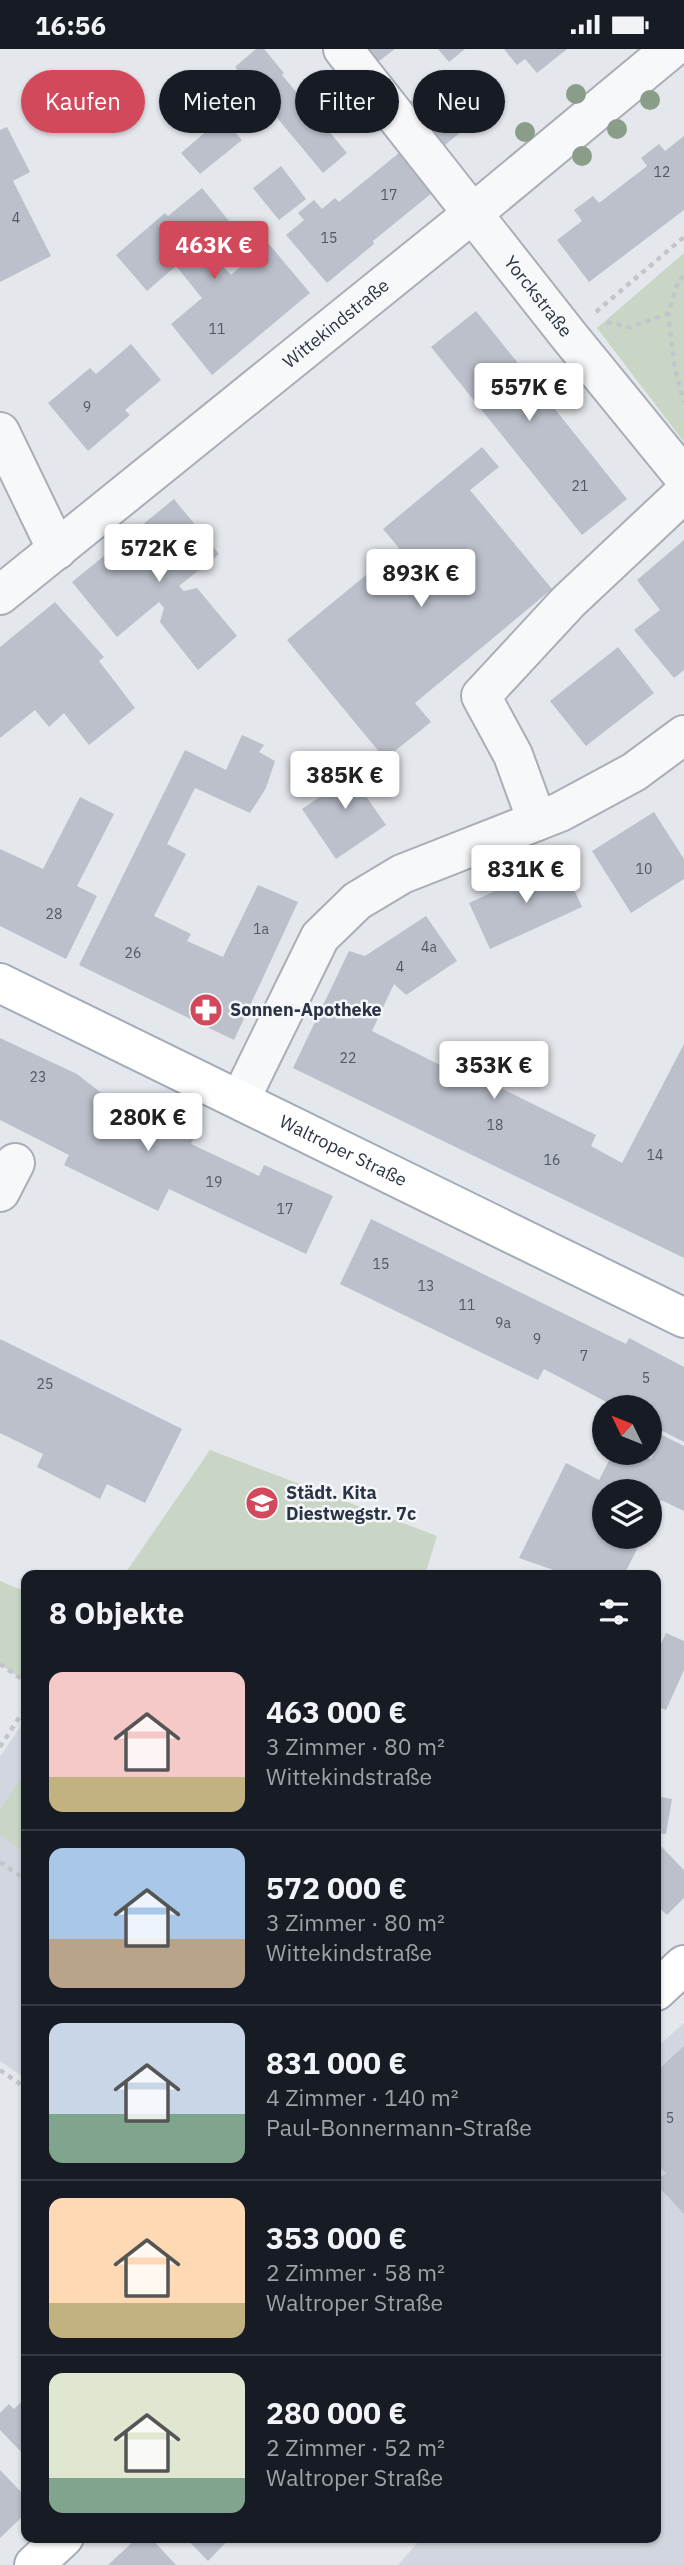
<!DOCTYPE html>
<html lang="de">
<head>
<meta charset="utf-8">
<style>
	:root { --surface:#171b24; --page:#20242c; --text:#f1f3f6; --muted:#9ea1a6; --line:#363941; --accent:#d1495b }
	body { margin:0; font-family:"IBM Plex Sans",sans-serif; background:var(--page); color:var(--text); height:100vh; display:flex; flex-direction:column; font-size:26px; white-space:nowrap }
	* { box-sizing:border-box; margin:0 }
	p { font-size:23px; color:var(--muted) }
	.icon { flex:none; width:38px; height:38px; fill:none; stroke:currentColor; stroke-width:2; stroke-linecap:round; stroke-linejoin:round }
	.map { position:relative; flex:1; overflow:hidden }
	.sheet { position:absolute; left:21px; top:1521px; width:640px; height:973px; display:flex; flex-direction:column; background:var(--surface); border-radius:14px; box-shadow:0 2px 5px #0004 }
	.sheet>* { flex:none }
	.hud { position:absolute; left:21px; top:21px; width:642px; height:63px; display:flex; gap:14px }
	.needle { width:46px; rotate:313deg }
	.fabs { position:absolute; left:592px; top:1346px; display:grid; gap:14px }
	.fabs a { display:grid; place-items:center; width:70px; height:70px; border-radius:50%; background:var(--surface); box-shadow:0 2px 5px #0004; font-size:35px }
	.price { position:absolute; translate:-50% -60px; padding:0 16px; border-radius:7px; background:#fff; color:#222; font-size:23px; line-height:46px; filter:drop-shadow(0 2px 4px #0008) }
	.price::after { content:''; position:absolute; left:50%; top:42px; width:21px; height:16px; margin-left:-10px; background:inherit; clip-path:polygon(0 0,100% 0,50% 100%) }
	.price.on { background:var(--accent); color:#fff }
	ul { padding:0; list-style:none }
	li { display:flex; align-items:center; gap:21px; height:175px; padding:0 28px }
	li+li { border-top:2px solid var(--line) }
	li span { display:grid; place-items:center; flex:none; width:196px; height:140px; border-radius:14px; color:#555 }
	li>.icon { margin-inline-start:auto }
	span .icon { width:84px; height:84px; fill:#fffc; stroke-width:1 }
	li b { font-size:30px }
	h2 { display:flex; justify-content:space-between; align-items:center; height:84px; padding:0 28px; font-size:30px }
	.pill { padding:0 24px; border-radius:32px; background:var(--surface); box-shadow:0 2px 5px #0004; font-size:24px; line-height:63px }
	.pill.on { background:var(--accent); color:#fff }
	.status { display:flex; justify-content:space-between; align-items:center; height:49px; padding:0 35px; background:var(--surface); direction:ltr }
	.status svg { height:19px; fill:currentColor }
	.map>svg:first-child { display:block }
	.built { fill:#d2d6de }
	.green { fill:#c9d6c5 }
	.building { fill:#bbc0ca }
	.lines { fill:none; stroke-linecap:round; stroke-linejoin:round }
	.minor-casing { stroke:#a9aeb7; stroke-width:42 }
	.major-casing { stroke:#a3abb8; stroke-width:42 }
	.path { stroke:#c2c5cb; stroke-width:4.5; stroke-dasharray:5 5; stroke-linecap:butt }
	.minor { stroke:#f7f8fa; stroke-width:38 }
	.major { stroke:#fff; stroke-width:38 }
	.tree { fill:#899d89 }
	.labels { text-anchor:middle; stroke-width:5; stroke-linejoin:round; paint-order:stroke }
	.number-label { font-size:14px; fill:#4f5766 }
	.street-label { font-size:18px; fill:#2b3445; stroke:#f4f6f9 }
	.poi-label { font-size:18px; font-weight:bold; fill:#2b3445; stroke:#f4f6f9; text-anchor:start }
</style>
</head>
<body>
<div class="status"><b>16:56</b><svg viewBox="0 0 49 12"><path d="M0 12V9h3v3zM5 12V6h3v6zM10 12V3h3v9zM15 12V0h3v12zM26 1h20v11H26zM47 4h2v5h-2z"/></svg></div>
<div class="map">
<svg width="684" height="2516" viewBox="0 0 684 2516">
	<rect width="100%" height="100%" fill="#e4e7ec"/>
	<!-- built -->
	<path class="built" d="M26 1669V2030L0 2012V1708Z
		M684 1974V2516H398L422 2489 656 2488V1999Z"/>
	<!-- green -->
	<path class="green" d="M684 204V393L597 279Z
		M210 1401 437 1487 425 1526H124Z
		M0 1532 26 1543V1619L20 1629 0 1615Z
		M26 1722V1804L0 1786V1761Z"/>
	<!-- building -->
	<path class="building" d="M256 0H264L284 24 282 26 347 104 323 124 235 18Z
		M351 0H395L367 21Z
		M438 0H465L449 13Z
		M504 0H567L537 24 525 10 517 16Z
		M433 34 468 77 434 105 399 62Z
		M222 69 242 91 200 125 181 104Z
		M7 78 30 123 13 132 51 207 0 233V81Z
		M684 87V161L589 233 557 191 582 172 574 161 593 147 599 154 647 117 641 109 659 95 665 102Z
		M405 99 438 139 373 192 374 195 327 234 286 186 304 171 298 164 314 151 322 160 335 149 339 153Z
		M281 117 306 150 279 171 253 139Z
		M202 139 229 172 212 185 232 209 223 217 231 226 268 194 310 244 212 326 171 275 202 249 176 217 147 242 116 206 165 164 168 167Z
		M476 262 627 450 582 486 431 298Z
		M131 295 161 331 125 361 130 366 88 402 48 354 90 319 96 325Z
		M482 398 499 418 470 441 552 540 415 654 431 673 385 710 287 591 399 499 383 480Z
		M174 450 219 505 179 537 184 542 197 539 237 587 198 621 160 573 164 559 159 553 117 588 72 533Z
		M684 491V621L674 629 634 581 660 561 637 531Z
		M55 553 104 608 99 612 135 659 89 696 64 664 49 678 35 661 0 689V598Z
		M618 598 654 644 586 697 550 652Z
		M242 686 264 696 259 703 275 712 266 739 250 764 195 739 167 795 186 805 154 867 191 885 187 892 223 908 258 836 298 853 234 991 79 916 185 701 226 721Z
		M348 703 371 732 361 740 386 776 336 810 302 760 348 729 336 712Z
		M80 748 114 765 77 837 97 847 66 910 0 877V800L43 820Z
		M654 763 684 810V830L631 864 592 802Z
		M561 812 582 858 490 900 469 854Z
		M426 867 457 912 406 946 394 935 372 982 474 1033 476 1027 596 1086 591 1097 622 1114 684 995V1209L293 1019 349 902 365 907Z
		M0 989 77 1025 100 1043 125 1055 117 1070 158 1090 166 1073 195 1087 191 1095 259 1127 264 1116 333 1147 306 1205 169 1140 158 1162 64 1116 69 1106 0 1071Z
		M371 1170 626 1295 629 1289 684 1318V1393L649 1375V1358H616L544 1320 538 1331 340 1235Z
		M0 1290 182 1380 145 1454 107 1435 100 1450 37 1418 43 1405 0 1384Z
		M662 1386 684 1397V1462L661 1451 649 1475V1442H604V1488H643L624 1526H568L519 1509 566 1414 599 1431 613 1404H637L651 1410Z
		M666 1584 684 1592V1621L666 1661 656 1657V1606Z
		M656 1747 672 1750 666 1785 656 1784Z
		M656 1792 684 1821V1849L667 1866 656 1855Z
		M684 1997V2165L656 2135V2132L666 2124 656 2114V2023Z
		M26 2348V2408L0 2381V2364L9 2355 14 2360Z
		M0 2421 26 2448V2464L0 2489Z
		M138 2488H150L176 2516H108Z
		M185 2488H231L208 2512Z"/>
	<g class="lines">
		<defs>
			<g id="minor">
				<path id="s1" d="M343 0 569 287 684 428"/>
				<path d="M0 383 57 501"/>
				<path id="s2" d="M0 546 472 165 671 0"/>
				<path d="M537 772 513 706 481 647 568 553 684 444"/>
				<path d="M240 1051 320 888 357 852 402 825 560 763 634 723 684 686"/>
				<path d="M0 1143 15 1114"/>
			</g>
			<g id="major">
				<path id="s3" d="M0 934 684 1269"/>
				<path d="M656 1942 684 1916"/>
				<path d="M34 2516 64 2488"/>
			</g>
		</defs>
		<!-- minor casing -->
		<use href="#minor" class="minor-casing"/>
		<!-- major casing -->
		<use href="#major" class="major-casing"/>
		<!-- path -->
		<path class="path" d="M684 228 679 230 668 265 675 320 684 353
			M596 263 684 188
			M607 273 630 278 668 265
			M0 1615 26 1633
			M0 1698 26 1658
			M0 1813 26 1831
			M0 2021 26 2039"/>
		<!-- minor -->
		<use href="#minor" class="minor"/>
		<!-- major -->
		<use href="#major" class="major"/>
	</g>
	<!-- trees -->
	<g class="tree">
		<circle cx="576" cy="45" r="10"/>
		<circle cx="650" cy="51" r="10"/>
		<circle cx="617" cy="80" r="10"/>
		<circle cx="525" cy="83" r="10"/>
		<circle cx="582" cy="107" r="10"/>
	</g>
	<!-- icons -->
	<defs>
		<symbol id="pharmacy-disc" viewBox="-11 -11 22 22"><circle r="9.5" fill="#d1495b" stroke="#f4f6f9"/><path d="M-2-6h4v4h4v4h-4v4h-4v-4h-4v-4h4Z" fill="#fff"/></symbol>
		<symbol id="school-disc" viewBox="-11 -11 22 22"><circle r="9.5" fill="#d1495b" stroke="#f4f6f9"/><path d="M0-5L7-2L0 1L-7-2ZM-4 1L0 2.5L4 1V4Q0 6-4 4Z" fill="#fff"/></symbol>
	</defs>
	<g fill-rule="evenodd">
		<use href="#pharmacy-disc" x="187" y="942" width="38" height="38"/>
		<use href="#school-disc" x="243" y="1435" width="38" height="38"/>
	</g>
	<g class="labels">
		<!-- number labels -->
		<g class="number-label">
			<text x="662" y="128">12</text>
			<text x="389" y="151">17</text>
			<text x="16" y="174">4</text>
			<text x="329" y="194">15</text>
			<text x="217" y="285">11</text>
			<text x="87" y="363">9</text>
			<text x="580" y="442">21</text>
			<text x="644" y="825">10</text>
			<text x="54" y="870">28</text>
			<text x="261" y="885">1a</text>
			<text x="429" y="903">4a</text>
			<text x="133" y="909">26</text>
			<text x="400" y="923">4</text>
			<text x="348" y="1014">22</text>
			<text x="38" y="1033">23</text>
			<text x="495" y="1081">18</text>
			<text x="655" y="1111">14</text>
			<text x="552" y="1116">16</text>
			<text x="214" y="1138">19</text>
			<text x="285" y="1165">17</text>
			<text x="381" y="1220">15</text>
			<text x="426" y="1242">13</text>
			<text x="467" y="1261">11</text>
			<text x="503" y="1279">9a</text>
			<text x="537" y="1295">9</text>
			<text x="584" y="1312">7</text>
			<text x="646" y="1334">5</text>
			<text x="45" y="1340">25</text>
			<text x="670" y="2074">5</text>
		</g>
		<!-- street labels -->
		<g class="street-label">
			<text dy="6" stroke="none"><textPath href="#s1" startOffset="315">Yorckstraße</textPath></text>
			<text dy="6" stroke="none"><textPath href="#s2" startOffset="432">Wittekindstraße</textPath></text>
			<text dy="6" stroke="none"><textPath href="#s3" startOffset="382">Waltroper Straße</textPath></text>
		</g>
		<!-- poi labels -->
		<g class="poi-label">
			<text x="230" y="967">Sonnen-Apotheke</text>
			<text x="286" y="1450">Städt. Kita<tspan x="286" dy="21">Diestwegstr. 7c</tspan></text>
		</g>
	</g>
</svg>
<div class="fabs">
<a><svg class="needle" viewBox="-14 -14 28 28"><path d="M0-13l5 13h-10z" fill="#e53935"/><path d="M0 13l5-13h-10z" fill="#9ea1a6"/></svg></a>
<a><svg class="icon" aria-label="layers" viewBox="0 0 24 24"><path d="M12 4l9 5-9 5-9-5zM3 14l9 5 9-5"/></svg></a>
</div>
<b class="price on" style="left:214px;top:232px">463K €</b>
<b class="price" style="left:529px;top:374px">557K €</b>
<b class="price" style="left:159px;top:535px">572K €</b>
<b class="price" style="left:421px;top:560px">893K €</b>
<b class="price" style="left:345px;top:762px">385K €</b>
<b class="price" style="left:526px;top:856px">831K €</b>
<b class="price" style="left:494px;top:1052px">353K €</b>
<b class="price" style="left:148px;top:1104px">280K €</b>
<div class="hud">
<a class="pill on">Kaufen</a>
<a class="pill">Mieten</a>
<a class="pill">Filter</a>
<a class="pill">Neu</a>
</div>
<section class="sheet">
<h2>8 Objekte<svg class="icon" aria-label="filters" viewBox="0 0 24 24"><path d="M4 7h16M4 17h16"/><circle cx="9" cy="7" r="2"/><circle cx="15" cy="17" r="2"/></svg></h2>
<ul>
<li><span style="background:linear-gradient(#f6c9c9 75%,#c2b280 0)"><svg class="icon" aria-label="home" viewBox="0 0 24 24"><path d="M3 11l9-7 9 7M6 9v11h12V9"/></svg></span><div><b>463 000 €</b><p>3 Zimmer · 80 m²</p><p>Wittekindstraße</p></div></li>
<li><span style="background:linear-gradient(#a9c7e8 65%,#b9a48a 0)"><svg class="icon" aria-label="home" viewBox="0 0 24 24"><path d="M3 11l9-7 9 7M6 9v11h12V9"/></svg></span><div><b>572 000 €</b><p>3 Zimmer · 80 m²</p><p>Wittekindstraße</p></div></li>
<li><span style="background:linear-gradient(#c9d6e8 65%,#7fa58c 0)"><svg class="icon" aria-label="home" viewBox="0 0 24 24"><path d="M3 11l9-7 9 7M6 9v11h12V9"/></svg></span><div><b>831 000 €</b><p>4 Zimmer · 140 m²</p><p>Paul-Bonnermann-Straße</p></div></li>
<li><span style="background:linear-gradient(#ffd9b3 75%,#c2b280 0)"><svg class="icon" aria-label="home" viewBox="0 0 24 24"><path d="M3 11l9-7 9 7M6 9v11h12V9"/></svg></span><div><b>353 000 €</b><p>2 Zimmer · 58 m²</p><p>Waltroper Straße</p></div></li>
<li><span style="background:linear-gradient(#dfe7d0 75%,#7fa58c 0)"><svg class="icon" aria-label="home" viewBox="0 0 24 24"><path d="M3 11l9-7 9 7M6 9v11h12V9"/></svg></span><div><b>280 000 €</b><p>2 Zimmer · 52 m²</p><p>Waltroper Straße</p></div></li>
</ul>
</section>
</div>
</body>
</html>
